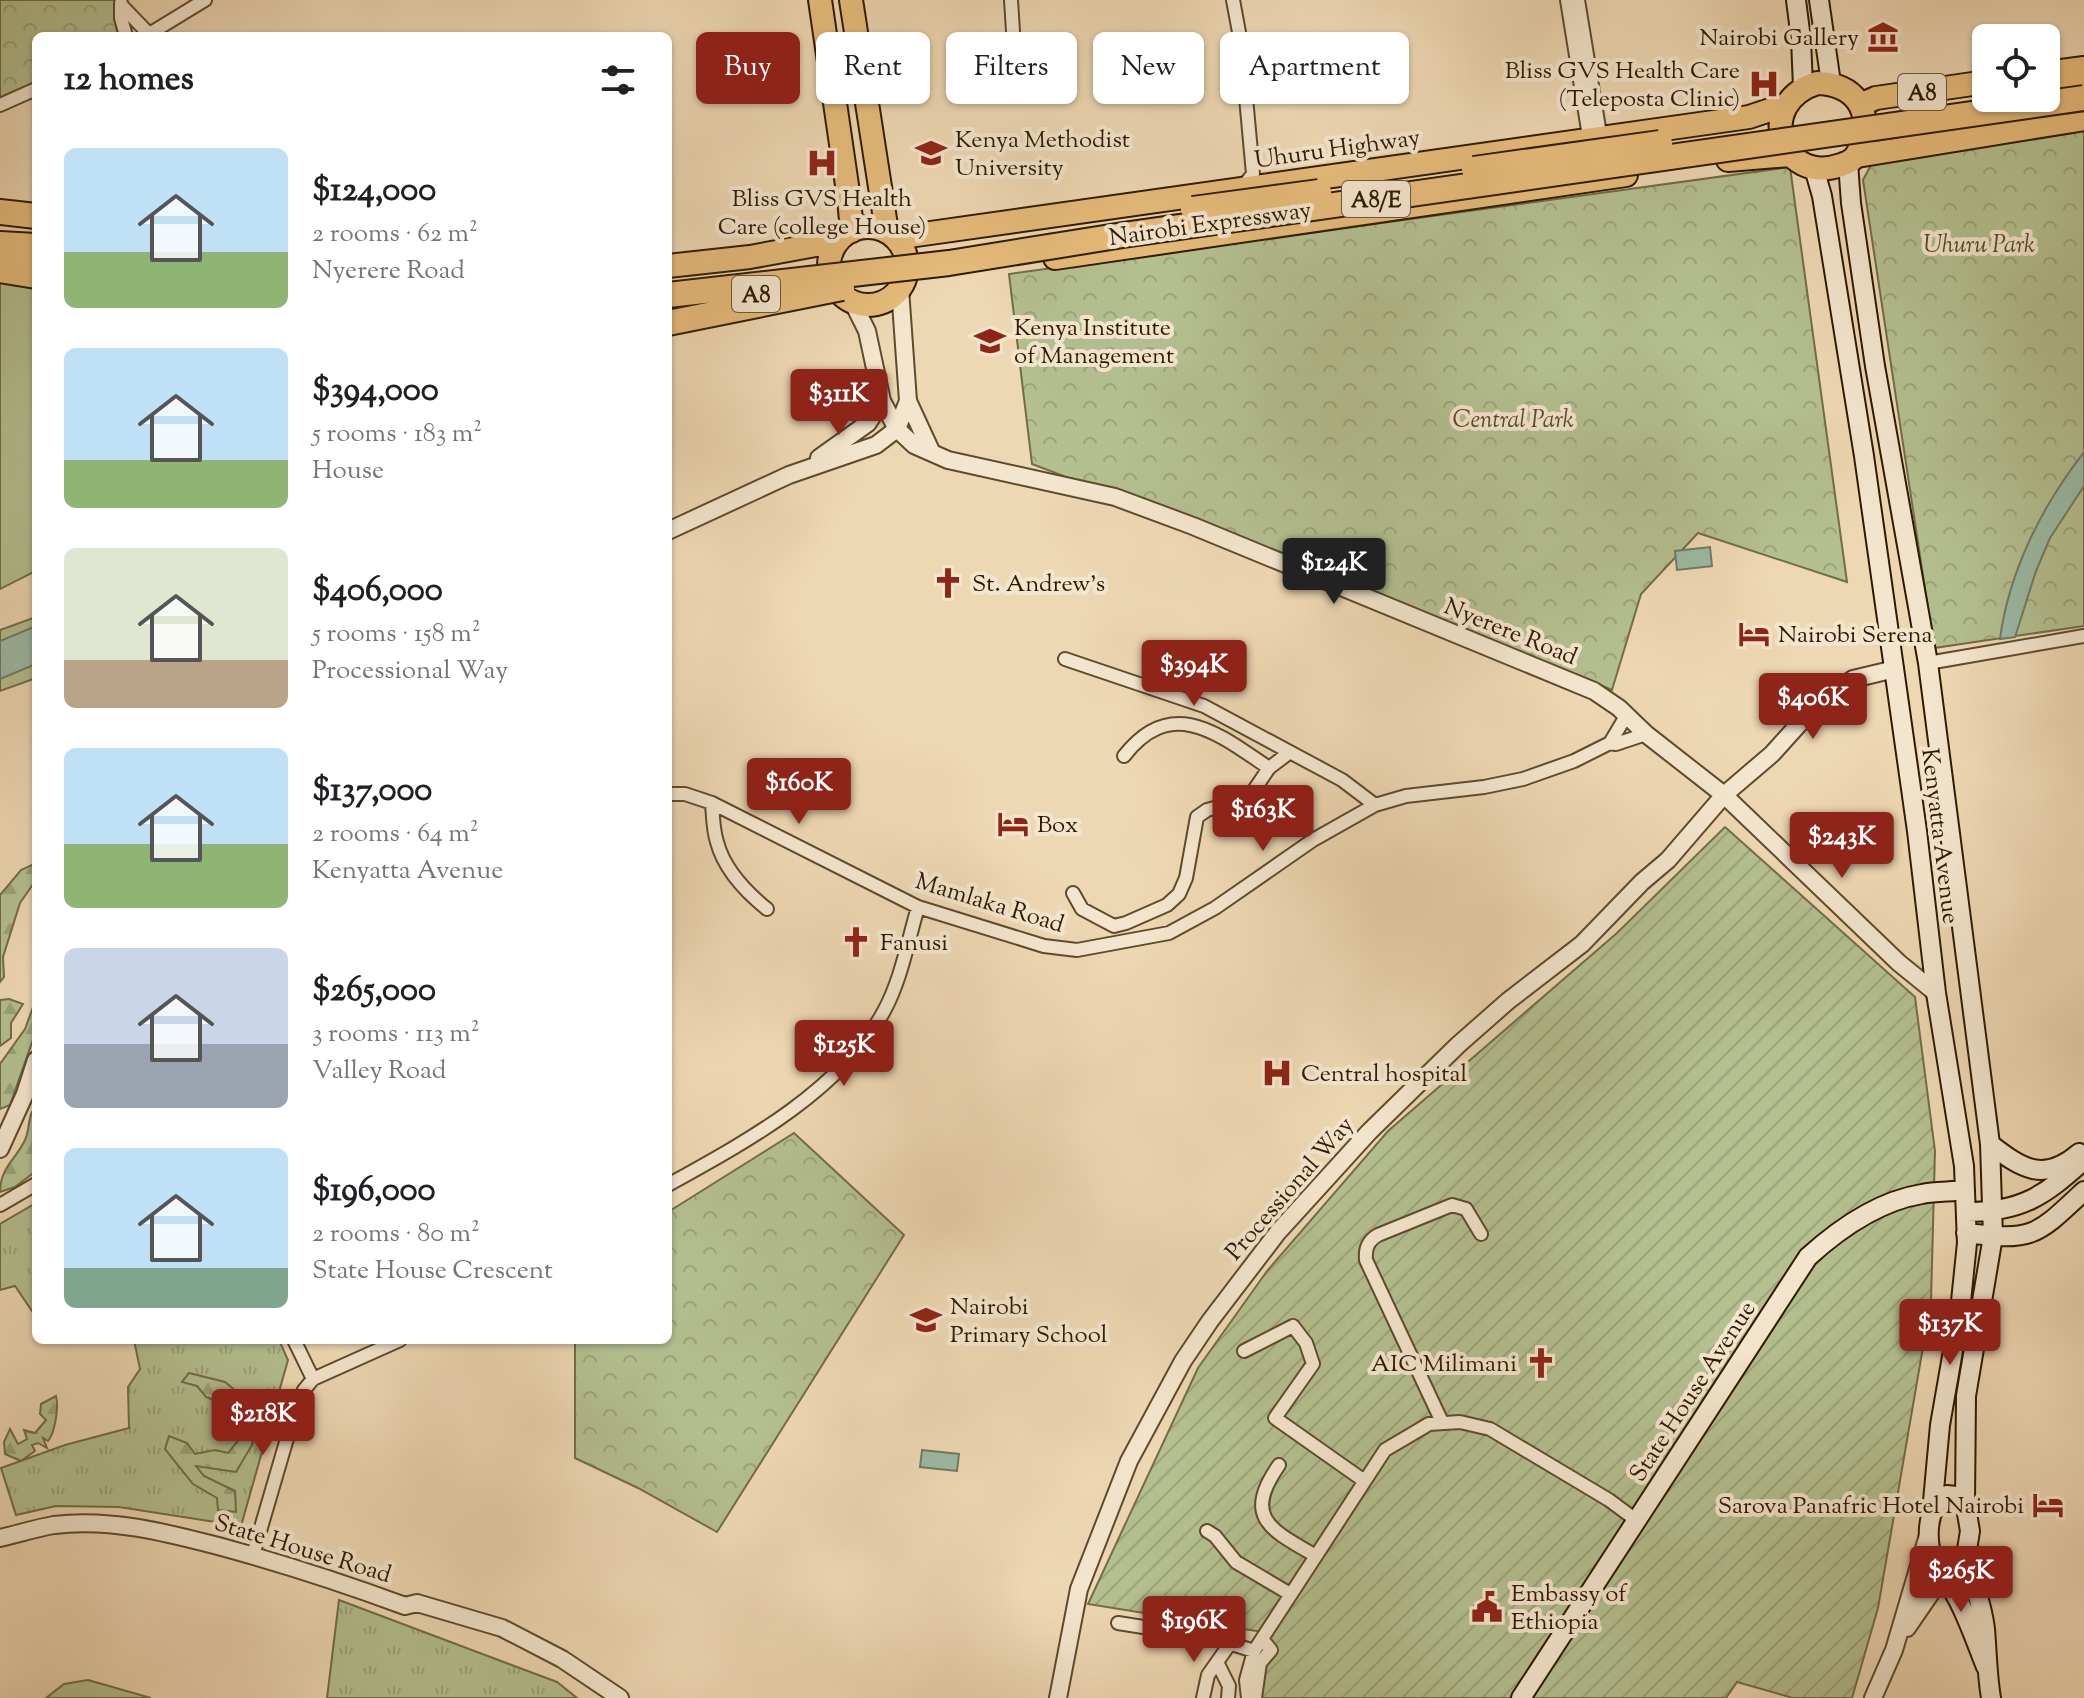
<!DOCTYPE html>
<html lang="en">
<head>
<meta charset="utf-8">
<style>
	:root { --surface:#fff; --page:#f2f2f2; --text:#202124; --muted:#757577; --accent:#8f2418 }
	body { margin:0; font-family:"Sorts Mill Goudy",serif; background:var(--page); color:var(--text); height:100vh; display:flex; flex-direction:column; font-size:30px; white-space:nowrap }
	* { box-sizing:border-box; margin:0 }
	p { font-size:26px; color:var(--muted) }
	.icon { flex:none; width:44px; height:44px; fill:none; stroke:currentColor; stroke-width:2; stroke-linecap:round; stroke-linejoin:round }
	.map { position:relative; flex:1; overflow:hidden }
	.drawer { position:absolute; left:32px; top:32px; width:640px; height:1312px; display:flex; flex-direction:column; background:var(--surface); border-radius:12px; box-shadow:0 2px 6px #0004 }
	.drawer>* { flex:none }
	.hud { position:absolute; left:696px; top:32px; width:760px; height:72px; display:flex; gap:16px }
	.tools { position:absolute; left:1972px; top:24px; display:grid; gap:16px }
	.tools a { display:grid; place-items:center; width:88px; height:88px; border-radius:12px; background:var(--surface); box-shadow:0 2px 6px #0004; font-size:40px }
	.price { position:absolute; translate:-50% -68px; padding:0 18px; border-radius:8px; background:var(--accent); color:#fff; font-size:26px; line-height:52px; filter:drop-shadow(0 2px 4px #0008) }
	.price::after { content:''; position:absolute; left:50%; top:48px; width:24px; height:18px; margin-left:-12px; background:inherit; clip-path:polygon(0 0,100% 0,50% 100%) }
	.price.on { background:#222; color:#fff }
	ul { padding:0; list-style:none }
	li { display:flex; align-items:center; gap:24px; height:200px; padding:0 32px }
	li span { display:grid; place-items:center; flex:none; width:224px; height:160px; border-radius:12px; color:#555 }
	li>.icon { margin-inline-start:auto }
	span .icon { width:96px; height:96px; fill:#fffc; stroke-width:1 }
	li b { font-size:34px }
	h2 { display:flex; justify-content:space-between; align-items:center; height:96px; padding:0 32px; font-size:34px }
	.chip { padding:0 28px; border-radius:12px; background:var(--surface); box-shadow:0 2px 6px #0004; font-size:28px; line-height:72px }
	.chip.on { background:var(--accent); color:#fff }
	.map>svg:first-child { display:block }
	.grass { fill:url(#grass-tufts); stroke:#726d48; stroke-width:2 }
	.forest { fill:url(#forest-firs); stroke:#726d48; stroke-width:2 }
	.park { fill:url(#park-crowns); stroke:#726d48; stroke-width:2 }
	.garden { fill:url(#garden-furrows); stroke:#726d48; stroke-width:2 }
	.pitch { fill:#b4c090; stroke:#726d48; stroke-width:2 }
	.water { fill:#9bbba6; stroke:#707b64; stroke-width:2 }
	.lines { fill:none; stroke-linecap:round; stroke-linejoin:round }
	.minor-casing { stroke:#5f4a2d; stroke-width:16 }
	.tertiary-casing { stroke:#5f4a2d; stroke-width:20 }
	.secondary-casing { stroke:#2f1a00; stroke-width:22 }
	.trunk-casing { stroke:#2f1a00; stroke-width:26 }
	.motorway-casing { stroke:#2f1a00; stroke-width:28 }
	.minor { stroke:#f4e6ce; stroke-width:12 }
	.tertiary { stroke:#f4e6ce; stroke-width:16 }
	.secondary { stroke:#f4e6ce; stroke-width:18 }
	.trunk { stroke:#e7bc7a; stroke-width:22 }
	.motorway { stroke:#e7bc7a; stroke-width:24 }
	.motorway-bridge-casing { stroke:#2f1a00; stroke-width:28; stroke-linecap:butt }
	.motorway-bridge { stroke:#e7bc7a; stroke-width:24 }
	.labels { text-anchor:middle; stroke-width:8; stroke-linejoin:round; paint-order:stroke }
	.shield { fill:#f4e6ce; stroke:#6a573e; stroke-width:2 }
	.shield-label { font-size:22px; font-weight:bold; fill:#2f1a00 }
	.poi-label { font-size:24px; fill:#2f1a00; stroke:#f4e6ce; text-anchor:start }
	.street-label { font-size:24px; fill:#2f1a00; stroke:#f4e6ce }
	.park-label { font-size:24px; font-style:italic; fill:#574c2b; stroke:#f4e6ce }
</style>
</head>
<body>
<div class="map">
<svg width="2084" height="1698" viewBox="0 0 2084 1698">
	<defs>
		<pattern id="grass-tufts" width="24" height="20" patternUnits="userSpaceOnUse" patternTransform="scale(2)"><rect width="24" height="20" fill="#b4c090"/><path d="M3 7l-1-3M5 7V3M7 7l1-3M15 17l-1-3M17 17v-4M19 17l1-3" fill="none" stroke="#9ba47a"/></pattern>
		<pattern id="forest-firs" width="22" height="20" patternUnits="userSpaceOnUse" patternTransform="scale(2)"><rect width="22" height="20" fill="#b4c090"/><path d="M5 1l3.5 6h-7zM16 11l3.5 6h-7z" fill="#9ba47a"/></pattern>
		<pattern id="park-crowns" width="20" height="18" patternUnits="userSpaceOnUse" patternTransform="scale(2)"><rect width="20" height="18" fill="#b4c090"/><path d="M2 6a3 3 0 1 1 6 0M12 15a3 3 0 1 1 6 0" fill="none" stroke="#9ba47a"/></pattern>
		<pattern id="garden-furrows" width="10" height="10" patternUnits="userSpaceOnUse" patternTransform="scale(2)"><rect width="10" height="10" fill="#b4c090"/><path d="M-1 1l2-2M0 10L10 0M9 11l2-2" fill="none" stroke="#9ba47a"/></pattern>
	</defs>
	<rect width="100%" height="100%" fill="#eed8b3"/>
	<filter id="stains"><feTurbulence type="fractalNoise" baseFrequency=".0025" numOctaves="4"/><feColorMatrix values="0 0 0 0 .2 0 0 0 0 .09 0 0 0 0 .02 0 0 0 .5 -.17"/></filter>
	<radialGradient id="worn" r=".72"><stop offset=".6" stop-color="#630" stop-opacity="0"/><stop offset="1" stop-color="#630" stop-opacity=".3"/></radialGradient>
	<!-- grass -->
	<path class="grass" d="M36 1203V1317L15 1286 0 1290V1224Z
		M134 1340H279L288 1360 241 1526 119 1507 56 1506 16 1515 1 1468 65 1445 129 1428 128 1387 140 1369Z
		M339 1600 557 1682 577 1698H327Z"/>
	<!-- forest -->
	<path class="forest" d="M36 863V880L20 903 3 957 4 977 0 982V895L21 870Z
		M9 999 23 1004 11 1023V1038L0 1046V1000Z
		M36 999V1031L10 1105 0 1109V1064L25 1029Z
		M36 1110V1171L15 1187 0 1192C0 1169 14 1161 24 1142 29 1134 28 1121 32 1112Z
		M189 1373 225 1382 237 1392 251 1397 249 1408 241 1417 224 1411 218 1402 206 1397 197 1386 182 1382Z
		M56 1396C59 1408 55 1432 48 1441L43 1438 47 1448 38 1443 32 1445 35 1451 21 1461 5 1454 4 1442 10 1429 18 1444 27 1439 24 1430 35 1433 46 1420 40 1414 41 1404Z
		M258 1414 252 1445 236 1472 196 1466 204 1476 235 1491 236 1512 218 1510 217 1498 193 1484 165 1449 169 1436 187 1443 195 1454 215 1450 228 1453 243 1435 242 1419Z"/>
	<!-- park -->
	<path class="park" d="M0 0H122L126 36H36V89L0 105Z
		M2084 116V626L1934 648 1863 180 1877 154Z
		M1790 167 1847 582 1698 533 1641 594 1612 690 1471 631 1032 464 1009 274Z
		M794 1133 904 1235 717 1532 638 1488 575 1458V1340H668V1212Z"/>
	<!-- garden -->
	<path class="garden" d="M1725 827 1915 997 1935 1151 1931 1301 1878 1608 1852 1698H1793L1737 1682 1726 1698H1252L1250 1676 1269 1633 1088 1604 1198 1368 1267 1271 1388 1131 1617 933Z"/>
	<!-- pitch -->
	<path class="pitch" d="M0 273 36 285V571L0 589Z
		M36 617V678L0 691V630Z
		M88 1680 151 1698H46L64 1684Z"/>
	<!-- water -->
	<path class="water" d="M2084 452V486L2050 538 2036 571 2015 637 2000 639C2009 571 2042 506 2084 452Z
		M1710 547 1712 566 1677 570 1675 551Z
		M36 626V664L0 679V641Z
		M922 1450 959 1454 957 1471 920 1467Z"/>
	<g class="lines">
		<defs>
			<path id="minor" d="M1011 0 1017 94
				M1233 0 1241 43 1253 174 1242 188
				M1567 0 1588 130 1586 140
				M1578 0 1599 128 1603 137
				M121 3V18L126 36
				M121 5 149 34
				M146 36 205 0
				M0 105 36 89
				M1065 659 1204 706 1342 780 1375 805
				M1928 663 2084 636
				M1610 743 1626 716
				M1124 756C1172 694 1220 735 1269 768
				M668 794H685L712 803 918 907 1044 946 1077 950 1169 933 1215 908 1313 840 1375 805 1406 796 1484 787 1523 779 1574 761 1610 743 1616 744 1646 734
				M712 803C713 816 713 830 717 842 724 869 746 892 767 909
				M1073 893 1082 909 1114 926 1126 923 1167 905 1179 894 1186 878 1197 817 1207 810 1248 799 1269 768 1290 752
				M668 1185C744 1143 841 1091 884 1011 901 980 908 941 918 907
				M0 1205 36 1184
				M294 1340 313 1379
				M1244 1351 1293 1326 1306 1343 1313 1364 1275 1418 1363 1480
				M1442 1422 1366 1260C1365 1248 1368 1241 1378 1235L1452 1205 1466 1209 1481 1234
				M1279 1465C1242 1518 1271 1530 1316 1556
				M1207 1531 1215 1536 1236 1562 1290 1594
				M253 1555 293 1418 304 1390 313 1379 400 1340
				M1118 1623 1213 1638 1254 1651
				M1218 1664 1229 1686 1228 1698
				M1203 1698 1208 1675 1229 1645
				M1248 1698 1246 1680 1254 1651 1385 1450 1429 1424 1460 1422 1490 1429 1609 1500 1636 1520
				M1255 1698 1260 1663 1271 1650 1262 1639"/>
			<path id="tertiary" d="M853 303 867 331 882 401 897 429 914 445 948 460 1115 497 1193 526 1594 691 1619 708 1646 734 1724 795 1899 963 1936 993
				M908 401 932 453
				M819 458 868 423 882 401
				M668 531 789 475 876 445 897 429 908 401 900 289
				M0 1149 25 1094 36 1060
				M0 1538C18 1534 36 1528 54 1525 109 1518 164 1532 218 1546 281 1563 343 1583 405 1606L417 1603 502 1628 562 1659 620 1698
				M1907 1628 1931 1593 1937 1566
				M1058 1698 1079 1589 1129 1461 1183 1361 1210 1321 1278 1232 1369 1132 1458 1045 1508 1001 1582 944 1642 882 1668 860 1724 795 1772 754 1818 703 1853 679 1895 669
				M1873 1698 1894 1650 1928 1535"/>
			<path id="secondary" d="M1796 0 1801 39 1803 87
				M1819 0 1831 83
				M1848 163 1851 203 1875 366 1928 663 1990 1144 1993 1236 1966 1396 1965 1502 1970 1531 1966 1556 1959 1570 1949 1573 1943 1571
				M1814 168 1822 196 1864 456 1917 831 1936 993 1964 1166 1967 1243 1960 1311 1940 1425 1932 1512
				M1990 1144C2022 1169 2044 1183 2079 1153
				M1966 1212C2022 1212 2044 1196 2084 1160
				M1966 1233C2033 1241 2035 1237 2084 1191
				M1965 1502 1956 1496 1947 1495C1925 1506 1925 1545 1936 1564 1945 1578 1955 1592 1962 1608 1971 1627 1978 1647 1986 1667
				M1966 1556C1973 1580 1982 1604 1985 1629 1987 1652 1987 1675 1991 1698
				M1521 1698 1808 1257C1840 1228 1879 1201 1922 1194 1936 1191 1951 1192 1965 1190"/>
			<path id="trunk" d="M820 0 849 199 852 231
				M851 0 887 232
				M2046 73 2084 68
				M1817 83C1854 84 1873 109 1861 145 1857 157 1853 161 1841 165 1780 186 1754 103 1817 83Z
				M1860 105 1876 98 1986 82
				M1857 156 2084 119
				M1728 160 1790 155
				M829 266a39 39 0 1 1 78 0a39 39 0 1 1-78 0Z
				M895 238 1749 117 1785 105
				M1055 258 1626 175
				M0 260H36
				M668 266 750 257 837 241"/>
			<path id="motorway" d="M2046 90 2084 84
				M0 212 36 216
				M0 244 36 246
				M0 270 36 276"/>
		</defs>
		<!-- minor casing -->
		<use href="#minor" class="minor-casing"/>
		<!-- tertiary casing -->
		<use href="#tertiary" class="tertiary-casing"/>
		<!-- secondary casing -->
		<use href="#secondary" class="secondary-casing"/>
		<!-- trunk casing -->
		<use href="#trunk" class="trunk-casing"/>
		<!-- motorway casing -->
		<use href="#motorway" class="motorway-casing"/>
		<!-- minor -->
		<use href="#minor" class="minor"/>
		<!-- tertiary -->
		<use href="#tertiary" class="tertiary"/>
		<!-- secondary -->
		<use href="#secondary" class="secondary"/>
		<!-- trunk -->
		<use href="#trunk" class="trunk"/>
		<!-- motorway -->
		<use href="#motorway" class="motorway"/>
		<defs>
			<path id="motorway-bridge" d="M1474 169 1660 143
				M1193 209 1319 192
				M668 295 949 263 1123 235 2084 98
				M668 323 842 288"/>
		</defs>
		<!-- motorway-bridge casing -->
		<use href="#motorway-bridge" class="motorway-bridge-casing"/>
		<!-- motorway-bridge -->
		<use href="#motorway-bridge" class="motorway-bridge"/>
	</g>
	<!-- icons -->
	<defs>
		<symbol id="museum-bare" viewBox="-9 -9 18 18"><path d="M0-6L6-3V-2H-6V-3ZM-5-1h2V3h-2ZM-1-1h2V3h-2ZM3-1h2V3H3ZM-6 4H6V6H-6Z" fill="#8f2418" stroke="#f4e6ce" stroke-width="2.5" paint-order="stroke"/></symbol>
		<symbol id="hospital-bare" viewBox="-9 -9 18 18"><path d="M-5-5h3v3.5h4V-5h3V5h-3V1.5h-4V5h-3Z" fill="#8f2418" stroke="#f4e6ce" stroke-width="2.5" paint-order="stroke"/></symbol>
		<symbol id="university-bare" viewBox="-9 -9 18 18"><path d="M0-5L7-2L0 1L-7-2ZM-4 1L0 2.5L4 1V4Q0 6-4 4Z" fill="#8f2418" stroke="#f4e6ce" stroke-width="2.5" paint-order="stroke"/></symbol>
		<symbol id="church-bare" viewBox="-9 -9 18 18"><path d="M-1.2-6h2.4v3.5h3.3v2.4h-3.3V6h-2.4V-.1h-3.3v-2.4h3.3Z" fill="#8f2418" stroke="#f4e6ce" stroke-width="2.5" paint-order="stroke"/></symbol>
		<symbol id="hotel-bare" viewBox="-9 -9 18 18"><path d="M-6-4.5h1.5V1H6V5H4.5V3h-9V5H-6ZM-4 0a1.8 1.8 0 1 1 3.6 0ZM.5 0V-2.5h3Q6-2.5 6 0Z" fill="#8f2418" stroke="#f4e6ce" stroke-width="2.5" paint-order="stroke"/></symbol>
		<symbol id="school-bare" viewBox="-9 -9 18 18"><path d="M0-5L7-2L0 1L-7-2ZM-4 1L0 2.5L4 1V4Q0 6-4 4Z" fill="#8f2418" stroke="#f4e6ce" stroke-width="2.5" paint-order="stroke"/></symbol>
		<symbol id="civic-bare" viewBox="-9 -9 18 18"><path d="M-.6-6.5H3V-4.5H.6V-3L4-1V1h2V6H-6V1h2V-1L-.6-3ZM-1.2 2.5V6h2.4V2.5Z" fill="#8f2418" stroke="#f4e6ce" stroke-width="2.5" paint-order="stroke"/></symbol>
	</defs>
	<g fill-rule="evenodd">
		<use href="#museum-bare" x="1861" y="15" width="44" height="44"/>
		<use href="#hospital-bare" x="1742" y="62" width="44" height="44"/>
		<use href="#university-bare" x="909" y="131" width="44" height="44"/>
		<use href="#hospital-bare" x="800" y="141" width="44" height="44"/>
		<use href="#university-bare" x="968" y="319" width="44" height="44"/>
		<use href="#church-bare" x="926" y="561" width="44" height="44"/>
		<use href="#hotel-bare" x="1732" y="612" width="44" height="44"/>
		<use href="#hotel-bare" x="991" y="802" width="44" height="44"/>
		<use href="#church-bare" x="834" y="920" width="44" height="44"/>
		<use href="#hospital-bare" x="1255" y="1051" width="44" height="44"/>
		<use href="#school-bare" x="904" y="1298" width="44" height="44"/>
		<use href="#church-bare" x="1519" y="1341" width="44" height="44"/>
		<use href="#hotel-bare" x="2026" y="1483" width="44" height="44"/>
		<use href="#civic-bare" x="1465" y="1585" width="44" height="44"/>
	</g>
	<g class="labels">
		<!-- shield labels -->
		<g class="shield">
			<rect x="1898" y="74" width="48" height="36" rx="6"/>
			<rect x="1342" y="181" width="68" height="36" rx="6"/>
			<rect x="732" y="276" width="48" height="36" rx="6"/>
		</g>
		<g class="shield-label">
			<text x="1922" y="100">A8</text>
			<text x="1376" y="207">A8/E</text>
			<text x="756" y="302">A8</text>
		</g>
		<!-- poi labels -->
		<g class="poi-label">
			<text x="1859" y="45" text-anchor="end">Nairobi Gallery</text>
			<text x="1740" y="78" text-anchor="end">Bliss GVS Health Care<tspan x="1740" dy="28">(Teleposta Clinic)</tspan></text>
			<text x="955" y="147">Kenya Methodist<tspan x="955" dy="28">University</tspan></text>
			<text x="822" y="206" text-anchor="middle">Bliss GVS Health<tspan x="822" dy="28">Care (college House)</tspan></text>
			<text x="1014" y="335">Kenya Institute<tspan x="1014" dy="28">of Management</tspan></text>
			<text x="972" y="591">St. Andrew's</text>
			<text x="1778" y="642">Nairobi Serena</text>
			<text x="1037" y="832">Box</text>
			<text x="880" y="950">Fanusi</text>
			<text x="1301" y="1081">Central hospital</text>
			<text x="950" y="1314">Nairobi<tspan x="950" dy="28">Primary School</tspan></text>
			<text x="1517" y="1371" text-anchor="end">AIC Milimani</text>
			<text x="2024" y="1513" text-anchor="end">Sarova Panafric Hotel Nairobi</text>
			<text x="1511" y="1601">Embassy of<tspan x="1511" dy="28">Ethiopia</tspan></text>
		</g>
		<!-- street labels -->
		<g class="street-label">
			<text transform="translate(1337 148) rotate(-8)" y="8">Uhuru Highway</text>
			<text transform="translate(1210 223) rotate(-8)" y="8">Nairobi Expressway</text>
			<text transform="translate(1511 631) rotate(22)" y="8">Nyerere Road</text>
			<text transform="translate(1941 836) rotate(83)" y="8">Kenyatta Avenue</text>
			<text transform="translate(990 902) rotate(17)" y="8">Mamlaka Road</text>
			<text transform="translate(1289 1188) rotate(-49)" y="8">Processional Way</text>
			<text transform="translate(1692 1391) rotate(-57)" y="8">State House Avenue</text>
			<text transform="translate(303 1548) rotate(17)" y="8">State House Road</text>
		</g>
		<!-- park labels -->
		<g class="park-label">
			<text x="1979" y="252">Uhuru Park</text>
			<text x="1513" y="427">Central Park</text>
		</g>
	</g>
	<rect width="100%" height="100%" filter="url(#stains)"/>
	<rect width="100%" height="100%" fill="url(#worn)"/>
</svg>
<div class="tools">
<a><svg class="icon" aria-label="locate" viewBox="0 0 24 24"><circle cx="12" cy="12" r="6"/><path d="M12 2v4M12 18v4M2 12h4M18 12h4"/></svg></a>
</div>
<b class="price" style="left:839px;top:437px">$311K</b>
<b class="price on" style="left:1334px;top:606px">$124K</b>
<b class="price" style="left:1194px;top:708px">$394K</b>
<b class="price" style="left:1813px;top:741px">$406K</b>
<b class="price" style="left:799px;top:826px">$160K</b>
<b class="price" style="left:1263px;top:853px">$163K</b>
<b class="price" style="left:1842px;top:880px">$243K</b>
<b class="price" style="left:844px;top:1088px">$125K</b>
<b class="price" style="left:1950px;top:1367px">$137K</b>
<b class="price" style="left:263px;top:1457px">$218K</b>
<b class="price" style="left:1961px;top:1614px">$265K</b>
<b class="price" style="left:1194px;top:1664px">$196K</b>
<div class="hud">
<a class="chip on">Buy</a>
<a class="chip">Rent</a>
<a class="chip">Filters</a>
<a class="chip">New</a>
<a class="chip">Apartment</a>
</div>
<section class="drawer">
<h2>12 homes<svg class="icon" aria-label="filters" viewBox="0 0 24 24"><path d="M4 7h16M4 17h16"/><circle cx="9" cy="7" r="2"/><circle cx="15" cy="17" r="2"/></svg></h2>
<ul>
<li><span style="background:linear-gradient(#bfe0f5 65%,#8fb573 0)"><svg class="icon" aria-label="home" viewBox="0 0 24 24"><path d="M3 11l9-7 9 7M6 9v11h12V9"/></svg></span><div><b>$124,000</b><p>2 rooms · 62 m²</p><p>Nyerere Road</p></div></li>
<li><span style="background:linear-gradient(#bfe0f5 70%,#8fb573 0)"><svg class="icon" aria-label="home" viewBox="0 0 24 24"><path d="M3 11l9-7 9 7M6 9v11h12V9"/></svg></span><div><b>$394,000</b><p>5 rooms · 183 m²</p><p>House</p></div></li>
<li><span style="background:linear-gradient(#dfe7d0 70%,#b9a48a 0)"><svg class="icon" aria-label="home" viewBox="0 0 24 24"><path d="M3 11l9-7 9 7M6 9v11h12V9"/></svg></span><div><b>$406,000</b><p>5 rooms · 158 m²</p><p>Processional Way</p></div></li>
<li><span style="background:linear-gradient(#bfe0f5 60%,#8fb573 0)"><svg class="icon" aria-label="home" viewBox="0 0 24 24"><path d="M3 11l9-7 9 7M6 9v11h12V9"/></svg></span><div><b>$137,000</b><p>2 rooms · 64 m²</p><p>Kenyatta Avenue</p></div></li>
<li><span style="background:linear-gradient(#c9d6e8 60%,#9aa5b1 0)"><svg class="icon" aria-label="home" viewBox="0 0 24 24"><path d="M3 11l9-7 9 7M6 9v11h12V9"/></svg></span><div><b>$265,000</b><p>3 rooms · 113 m²</p><p>Valley Road</p></div></li>
<li><span style="background:linear-gradient(#bfe0f5 75%,#7fa58c 0)"><svg class="icon" aria-label="home" viewBox="0 0 24 24"><path d="M3 11l9-7 9 7M6 9v11h12V9"/></svg></span><div><b>$196,000</b><p>2 rooms · 80 m²</p><p>State House Crescent</p></div></li>
</ul>
</section>
</div>
</body>
</html>
